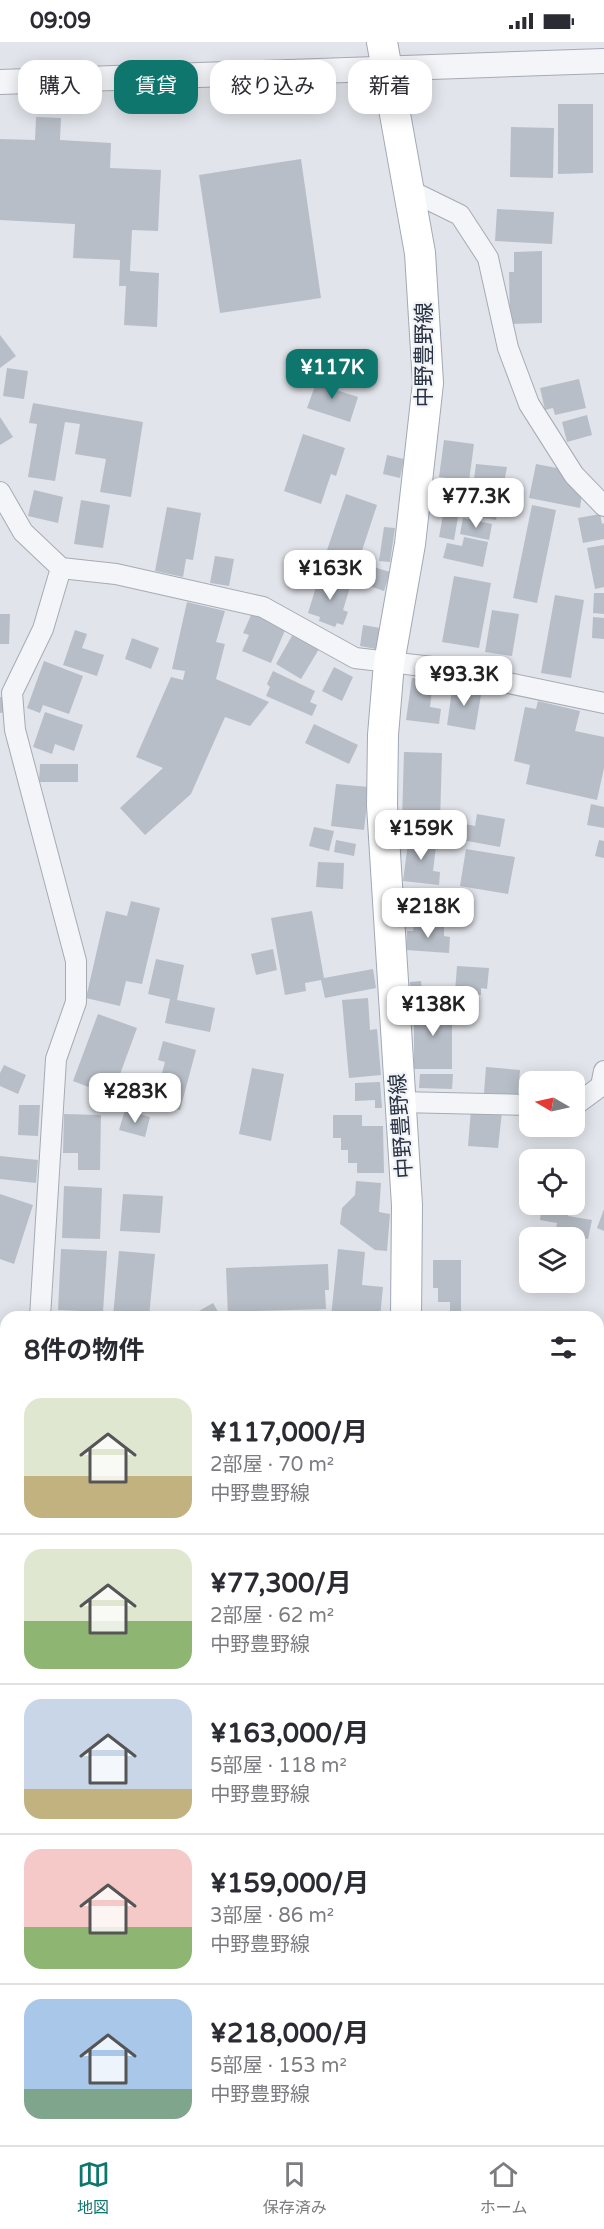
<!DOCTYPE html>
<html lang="ja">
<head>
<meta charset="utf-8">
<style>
	:root { --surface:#fff; --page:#f7f7f7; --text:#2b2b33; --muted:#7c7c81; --line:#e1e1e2; --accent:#0f766e }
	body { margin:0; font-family:"Varela Round","Noto Sans JP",sans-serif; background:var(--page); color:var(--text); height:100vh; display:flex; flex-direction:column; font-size:22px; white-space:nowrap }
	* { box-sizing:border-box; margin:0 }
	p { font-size:20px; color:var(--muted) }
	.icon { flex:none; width:33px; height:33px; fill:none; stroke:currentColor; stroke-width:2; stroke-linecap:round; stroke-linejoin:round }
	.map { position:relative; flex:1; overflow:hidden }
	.side { position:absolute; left:0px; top:1269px; width:604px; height:834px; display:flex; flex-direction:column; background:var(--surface); border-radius:18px 18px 0 0; box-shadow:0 3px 15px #0003 }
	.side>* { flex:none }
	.guide { position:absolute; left:18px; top:18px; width:568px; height:54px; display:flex; gap:12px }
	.needle { width:39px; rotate:279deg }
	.buttons { position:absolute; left:519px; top:1029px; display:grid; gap:12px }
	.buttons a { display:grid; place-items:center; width:66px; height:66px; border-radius:12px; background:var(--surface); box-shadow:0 3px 15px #0003; font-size:30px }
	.price { position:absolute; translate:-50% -51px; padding:0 14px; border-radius:12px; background:#fff; color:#222; font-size:20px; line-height:39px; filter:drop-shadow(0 2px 3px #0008) }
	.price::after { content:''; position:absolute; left:50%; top:36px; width:18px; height:14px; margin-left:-9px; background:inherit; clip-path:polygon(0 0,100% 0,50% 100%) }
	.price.selected { background:var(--accent); color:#fff }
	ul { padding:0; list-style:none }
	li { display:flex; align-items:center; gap:18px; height:150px; padding:0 24px }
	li+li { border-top:2px solid var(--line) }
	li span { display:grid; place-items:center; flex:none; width:168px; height:120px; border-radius:18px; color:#555 }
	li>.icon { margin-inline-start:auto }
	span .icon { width:72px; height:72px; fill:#fffc; stroke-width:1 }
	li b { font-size:26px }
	h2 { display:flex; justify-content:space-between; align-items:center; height:72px; padding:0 24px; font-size:26px }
	.tag { padding:0 21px; border-radius:18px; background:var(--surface); box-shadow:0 3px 15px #0003; font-size:21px; line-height:54px }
	.tag.selected { background:var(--accent); color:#fff }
	.status { display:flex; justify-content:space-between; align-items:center; height:42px; padding:0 30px; background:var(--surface); direction:ltr }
	.status svg { height:16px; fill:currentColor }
	.tab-bar { display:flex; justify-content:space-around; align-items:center; height:84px; border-top:2px solid var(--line); background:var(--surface); font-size:16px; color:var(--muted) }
	.tab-bar a { display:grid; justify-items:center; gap:3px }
	.tab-bar .selected { color:var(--accent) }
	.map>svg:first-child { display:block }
	.building { fill:#b8bec7 }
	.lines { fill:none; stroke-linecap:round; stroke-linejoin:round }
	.minor-casing { stroke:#a6abb4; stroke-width:22 }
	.tertiary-casing { stroke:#a6abb4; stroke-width:26 }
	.primary-casing { stroke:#a0a9b6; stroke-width:32 }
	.minor { stroke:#f4f5f8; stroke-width:20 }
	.tertiary { stroke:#f4f5f8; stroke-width:24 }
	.primary { stroke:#fff; stroke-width:30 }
	.labels { text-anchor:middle; stroke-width:4.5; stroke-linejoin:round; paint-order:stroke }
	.street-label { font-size:21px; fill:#293242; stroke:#f1f3f7 }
</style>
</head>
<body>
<div class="status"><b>09:09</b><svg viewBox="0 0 49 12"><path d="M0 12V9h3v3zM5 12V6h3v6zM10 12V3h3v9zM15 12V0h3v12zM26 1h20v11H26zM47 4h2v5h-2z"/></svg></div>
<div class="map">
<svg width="604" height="2103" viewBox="0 0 604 2103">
	<rect width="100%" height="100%" fill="#e1e4ea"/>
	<!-- building -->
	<path class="building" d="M558 62H593V131L558 132Z
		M36 75 61 76 60 98 111 101 110 126 161 128 158 189 132 188 130 229 159 231 157 285 124 283 126 244H119L120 218 73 216 75 182 0 178V97L35 98Z
		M511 85 554 86 553 136 510 135Z
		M301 117 321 256 220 271 199 133Z
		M497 167 554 170 552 202 495 199Z
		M542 209V281L510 282 509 230H514V210Z
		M0 293 16 314 0 326Z
		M7 326 28 329 24 357 3 354Z
		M319 333 336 339 333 347 358 355 350 380 307 366Z
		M579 337 586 366 555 373 553 366 545 368 540 346Z
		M33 361 143 380 131 455 100 450 106 417 75 412 80 382 65 380 55 439 28 435 37 382 29 381Z
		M587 373 592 393 567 400 562 380Z
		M0 375 13 395 0 403Z
		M303 392 345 406 336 434 331 432 321 462 284 449Z
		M444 398 474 402 469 439 439 435Z
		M387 413 404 417 400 436 383 432Z
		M476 422 507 425 504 441 474 437Z
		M536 422 562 427 582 452 580 466 529 456Z
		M441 445 472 451 468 471 437 466Z
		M34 448 63 455 58 481 28 474Z
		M346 452 377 463 353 536 321 526Z
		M476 452 487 453 485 465 498 468 496 478 472 474Z
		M81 458 110 463 103 506 74 502Z
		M532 463 556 468 537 561 513 556Z
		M167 465 201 471 193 518 186 517 183 535 155 529Z
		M600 472 602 482 604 481V497L583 501 578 476Z
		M443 473 458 475 454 498 439 495Z
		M463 476 492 482 489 498 460 492Z
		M384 485 395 486 390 520 379 519Z
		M464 495 488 500 483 525 443 516 447 501 462 504Z
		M604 503V545L595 547 587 506Z
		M215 514 234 517 229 544 210 541Z
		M364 522 390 530 384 549 358 540Z
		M320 532 351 542 343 568 348 570 343 583 337 581 335 585 319 579 320 575 308 571Z
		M454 534 491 541 479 606 442 600Z
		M594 551H604V572L593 571Z
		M555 553 584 558 571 636 541 631Z
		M187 560 225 569 216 600 225 602 216 637 269 660 250 684 225 675 191 752 145 793 120 766 163 726 136 715 171 635 183 638 185 629 172 627Z
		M492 568 519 572 512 614 485 610Z
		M252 571 286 586 271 621 242 609 249 593 243 591Z
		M0 572H10L9 602H0Z
		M593 575 604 576V597L592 596Z
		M363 583 380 586 376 607 360 604Z
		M75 588 87 592 82 606 104 613 97 634 63 623Z
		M293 592 319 607 301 637 276 622Z
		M132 596 159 606 151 627 125 617Z
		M44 619 83 634 69 672 43 663 40 671 27 666Z
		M334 625 353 635 342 659 322 649Z
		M273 629 315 649 310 660 317 663 312 674 266 654 270 645 267 642Z
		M412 636 433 639 430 665 441 667 439 682 406 678Z
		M453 642 482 647 475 688 447 683Z
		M0 655 5 656 6 670 0 671Z
		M538 659 580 669 575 689 604 695V726L597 758 526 742 530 723 514 719 525 665 536 667Z
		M45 670 83 683 74 709 55 702 52 712 33 705Z
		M314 682 358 703 349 722 305 701Z
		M404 710 442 711 440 780 402 779Z
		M40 722H78V740H39Z
		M336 742 369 745 364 788 331 784Z
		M591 762 604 765V786L587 783Z
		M477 772 505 777 500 805 451 796 453 780 475 784Z
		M314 785 334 789 329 809 309 804Z
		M409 793 437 796 433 829 440 830 439 843 403 839Z
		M336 798 356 802 354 814 334 810Z
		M599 798 604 799V816L595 814Z
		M466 807 515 815 508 852 460 844Z
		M318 820 344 821 343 847 316 845Z
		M131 859 160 866 142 942 126 939 120 964 86 956 106 869 127 874Z
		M408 861 453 862 452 876 407 875Z
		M312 869 324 936 373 927 376 946 325 956 321 938 305 941 306 949 285 953 271 876Z
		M414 881 444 883V894L450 895 449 911 406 908 407 889H413Z
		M273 907 277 928 256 933 251 912Z
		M156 917 184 923 177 958 215 966 210 990 165 981 170 957 148 952Z
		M457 924 489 926 487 947 481 946V953L455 950Z
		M421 939 423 960H411L410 940Z
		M368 956 370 988 377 987 381 1033 349 1036 342 958Z
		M418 962H452V1027H414V975H418Z
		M98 972 137 986 112 1054 73 1039Z
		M163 999 196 1008 180 1068 141 1058 146 1039 159 1042 165 1020 158 1018Z
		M4 1023 26 1033 18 1052 0 1044V1031Z
		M486 1025 520 1028 518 1053 484 1051Z
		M252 1026 284 1032 271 1099 239 1092Z
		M420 1032H453L452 1047 419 1046Z
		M524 1032 556 1034 555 1040H530V1050H523Z
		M380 1040 382 1066H375V1058L355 1059V1041Z
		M19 1063H40L38 1094 18 1093Z
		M471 1067 502 1070 498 1106 468 1104Z
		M125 1068 150 1075 145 1095 119 1088Z
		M64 1072 101 1073 100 1128H78V1111H63Z
		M333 1073H362V1084H383L384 1131H357V1121H348V1108H341V1096H333Z
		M0 1114 38 1118 36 1141 0 1137Z
		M526 1119H530V1156L519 1154Z
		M574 1135 582 1137 578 1160 574 1159Z
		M356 1139 381 1141 379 1170 390 1172 387 1209 375 1208 340 1182 342 1166 355 1153Z
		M64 1144 102 1146 100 1197 62 1196Z
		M0 1152 33 1163 14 1222 0 1217Z
		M123 1152 163 1154 160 1191 120 1189Z
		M542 1162H570L568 1174 592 1178 588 1197 555 1191 557 1181 540 1178Z
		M604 1167V1189L597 1186Z
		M61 1207 107 1209 103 1270 58 1268Z
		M338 1207 365 1210 362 1243 383 1245 380 1275H331Z
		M119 1209 155 1212 149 1275H113Z
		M433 1218H461V1271H450V1260H438V1246H433Z
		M328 1222 329 1248H325L326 1267 256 1269V1275H228L226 1226Z
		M213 1261 221 1275H194L192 1273Z
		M604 1533V1568L598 1569V1534Z
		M598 1582 604 1583V1628L598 1627Z
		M598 1635 604 1636 600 1671H598Z
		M604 1764V1796L602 1797 598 1766Z
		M604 1958V2018L598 2015V1966Z
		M604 2089V2103H584L593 2097H598V2093Z
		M468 2097H493L494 2103H468Z"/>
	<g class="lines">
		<defs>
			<path id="minor" d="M411 149 460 173 488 216 508 306 529 362 574 433 604 464
				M0 450 23 490 61 526 116 532 263 565 355 616 432 625 604 661
				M399 1060 530 1063
				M574 1064 601 1044 604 1029
				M40 1275 56 1017 76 960V919L15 688 12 651 43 587 61 526
				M0 1314 6 1317
				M598 1342 604 1345
				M598 1808 604 1806
				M279 2097 281 2103
				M21 2103V2097"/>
			<path id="tertiary" d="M0 40 604 19"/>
			<path id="primary" d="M382 0 420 211 428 341 410 502 389 621 383 693 382 763 407 1163 406 1275
				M449 2097 450 2103"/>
		</defs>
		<!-- minor casing -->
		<use href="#minor" class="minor-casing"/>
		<!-- tertiary casing -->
		<use href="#tertiary" class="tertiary-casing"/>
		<!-- primary casing -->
		<use href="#primary" class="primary-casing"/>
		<!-- minor -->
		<use href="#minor" class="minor"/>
		<!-- tertiary -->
		<use href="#tertiary" class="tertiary"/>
		<!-- primary -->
		<use href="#primary" class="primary"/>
	</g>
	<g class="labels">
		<!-- street labels -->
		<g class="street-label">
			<text transform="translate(424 313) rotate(-90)" y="7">中野豊野線</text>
			<text transform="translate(401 1084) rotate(-94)" y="7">中野豊野線</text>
		</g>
	</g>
</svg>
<div class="buttons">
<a><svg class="needle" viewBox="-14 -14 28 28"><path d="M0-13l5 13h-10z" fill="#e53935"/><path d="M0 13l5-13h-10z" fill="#7c7c81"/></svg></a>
<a><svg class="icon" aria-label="locate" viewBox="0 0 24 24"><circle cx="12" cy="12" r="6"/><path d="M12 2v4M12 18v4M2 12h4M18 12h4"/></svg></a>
<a><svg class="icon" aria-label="layers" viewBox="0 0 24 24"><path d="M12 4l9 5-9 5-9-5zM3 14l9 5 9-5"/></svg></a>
</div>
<b class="price selected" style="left:332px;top:358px">¥117K</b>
<b class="price" style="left:476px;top:487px">¥77.3K</b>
<b class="price" style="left:330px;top:559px">¥163K</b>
<b class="price" style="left:464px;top:665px">¥93.3K</b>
<b class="price" style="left:421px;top:819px">¥159K</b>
<b class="price" style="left:428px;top:897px">¥218K</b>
<b class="price" style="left:433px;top:995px">¥138K</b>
<b class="price" style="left:135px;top:1082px">¥283K</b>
<div class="guide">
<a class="tag">購入</a>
<a class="tag selected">賃貸</a>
<a class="tag">絞り込み</a>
<a class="tag">新着</a>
</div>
<section class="side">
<h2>8件の物件<svg class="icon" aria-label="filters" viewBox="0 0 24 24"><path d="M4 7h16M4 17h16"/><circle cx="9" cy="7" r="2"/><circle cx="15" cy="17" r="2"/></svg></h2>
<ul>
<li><span style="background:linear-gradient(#dfe7d0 65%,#c2b280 0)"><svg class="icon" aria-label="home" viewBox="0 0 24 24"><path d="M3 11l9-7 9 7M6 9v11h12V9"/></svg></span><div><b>¥117,000/月</b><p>2部屋 · 70 m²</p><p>中野豊野線</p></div></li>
<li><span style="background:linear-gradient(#dfe7d0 60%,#8fb573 0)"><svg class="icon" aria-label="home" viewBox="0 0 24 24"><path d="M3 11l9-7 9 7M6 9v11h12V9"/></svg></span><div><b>¥77,300/月</b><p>2部屋 · 62 m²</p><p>中野豊野線</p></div></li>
<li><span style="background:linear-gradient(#c9d6e8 75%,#c2b280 0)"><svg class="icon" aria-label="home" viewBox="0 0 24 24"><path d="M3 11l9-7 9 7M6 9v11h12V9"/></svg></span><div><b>¥163,000/月</b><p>5部屋 · 118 m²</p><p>中野豊野線</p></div></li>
<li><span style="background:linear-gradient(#f6c9c9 65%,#8fb573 0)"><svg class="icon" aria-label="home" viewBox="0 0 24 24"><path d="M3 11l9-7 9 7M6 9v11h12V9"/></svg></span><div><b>¥159,000/月</b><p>3部屋 · 86 m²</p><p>中野豊野線</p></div></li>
<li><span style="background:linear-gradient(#a9c7e8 75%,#7fa58c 0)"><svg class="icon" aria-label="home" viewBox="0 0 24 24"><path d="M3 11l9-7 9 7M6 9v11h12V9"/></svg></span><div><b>¥218,000/月</b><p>5部屋 · 153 m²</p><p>中野豊野線</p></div></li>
</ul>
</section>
</div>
<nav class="tab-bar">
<a class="selected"><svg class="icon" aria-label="map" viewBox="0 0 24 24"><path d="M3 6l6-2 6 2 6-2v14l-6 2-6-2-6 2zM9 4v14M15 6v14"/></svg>地図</a>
<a><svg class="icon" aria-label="saved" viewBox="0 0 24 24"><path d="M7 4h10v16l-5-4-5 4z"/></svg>保存済み</a>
<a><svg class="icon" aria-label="home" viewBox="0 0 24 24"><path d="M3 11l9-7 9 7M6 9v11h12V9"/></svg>ホーム</a>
</nav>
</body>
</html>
